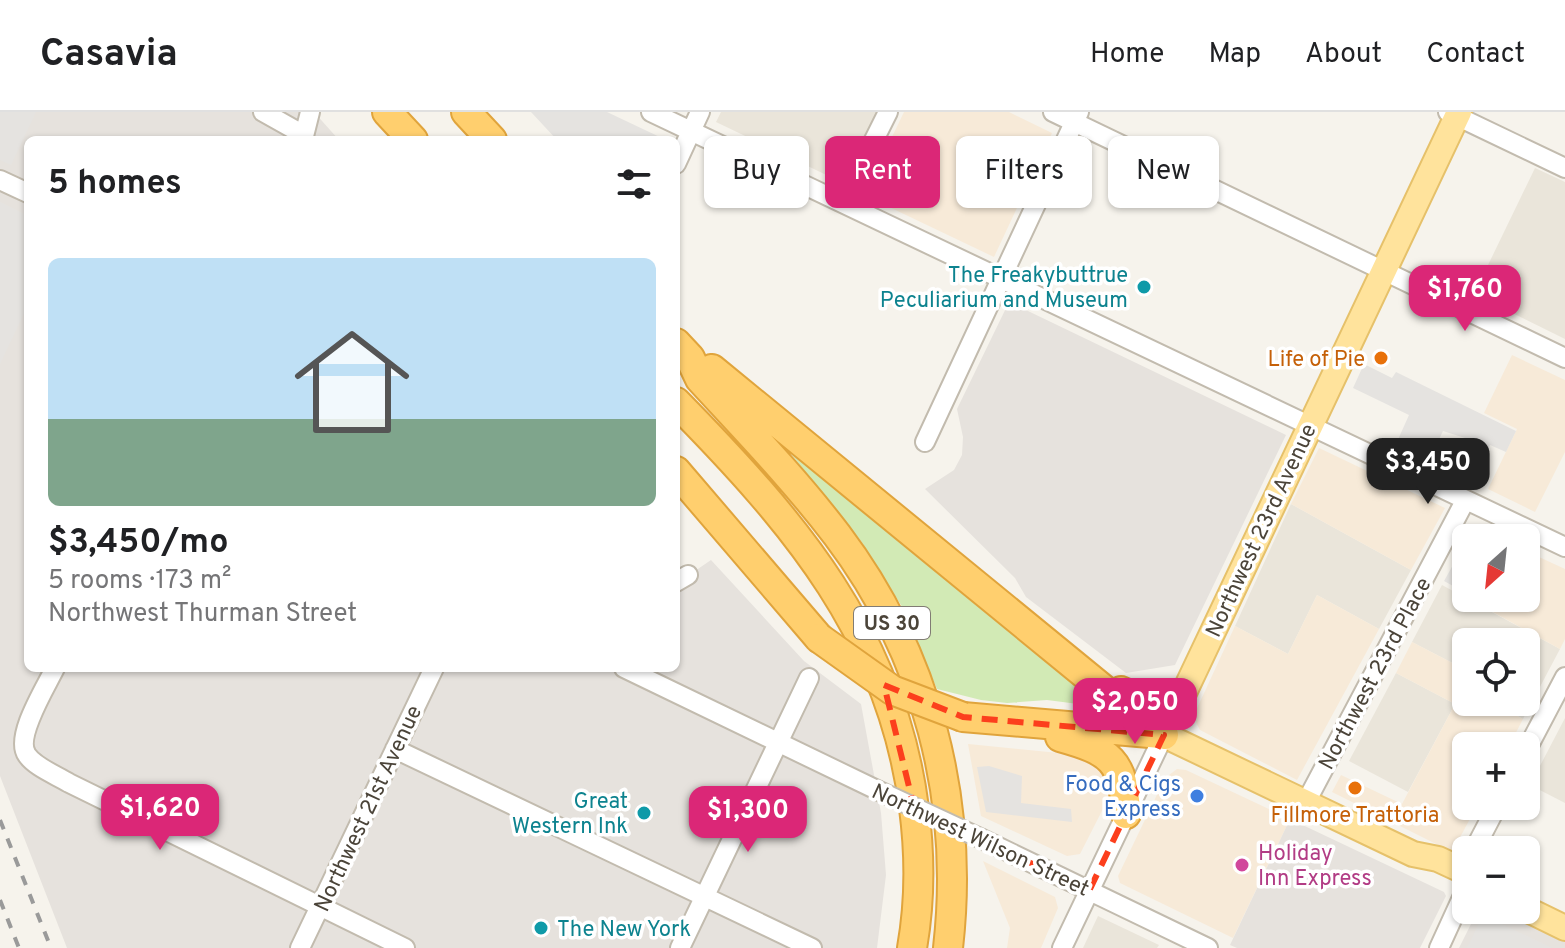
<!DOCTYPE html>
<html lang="en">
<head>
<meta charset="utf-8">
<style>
	:root { --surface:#fff; --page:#f6f6f6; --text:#202124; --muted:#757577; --line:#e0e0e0; --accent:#db2777 }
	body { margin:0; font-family:Overpass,sans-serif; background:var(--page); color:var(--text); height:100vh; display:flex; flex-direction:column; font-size:30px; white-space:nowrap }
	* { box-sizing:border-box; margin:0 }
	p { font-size:26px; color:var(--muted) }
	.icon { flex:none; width:44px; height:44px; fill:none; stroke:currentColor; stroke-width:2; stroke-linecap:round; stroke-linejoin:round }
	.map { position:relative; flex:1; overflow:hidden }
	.details { position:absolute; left:24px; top:24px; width:656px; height:536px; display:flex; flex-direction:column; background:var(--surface); border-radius:12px; box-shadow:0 2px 6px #0004 }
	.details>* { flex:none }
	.guide { position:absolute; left:704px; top:24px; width:740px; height:72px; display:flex; gap:16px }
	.needle { width:52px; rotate:207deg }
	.fabs { position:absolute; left:1452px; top:412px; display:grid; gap:16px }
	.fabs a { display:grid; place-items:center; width:88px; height:88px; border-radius:12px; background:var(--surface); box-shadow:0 2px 6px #0004; font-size:40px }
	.price { position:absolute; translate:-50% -68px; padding:0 18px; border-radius:16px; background:var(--accent); color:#fff; font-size:26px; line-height:52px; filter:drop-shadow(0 2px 4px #0008) }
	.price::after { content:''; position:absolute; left:50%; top:48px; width:24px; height:18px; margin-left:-12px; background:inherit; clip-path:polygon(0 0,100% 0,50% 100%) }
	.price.current { background:#222; color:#fff }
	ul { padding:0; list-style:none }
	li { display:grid; align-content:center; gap:16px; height:424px; padding:0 24px }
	li span { display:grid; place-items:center; height:248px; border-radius:12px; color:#555 }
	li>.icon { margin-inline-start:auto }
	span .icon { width:144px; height:144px; fill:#fffc; stroke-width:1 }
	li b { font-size:34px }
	h2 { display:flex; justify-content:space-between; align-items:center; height:96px; padding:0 24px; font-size:34px }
	.tag { padding:0 28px; border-radius:12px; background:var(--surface); box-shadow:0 2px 6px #0004; font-size:28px; line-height:72px }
	.tag.current { background:var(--accent); color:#fff }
	header { display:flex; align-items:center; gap:48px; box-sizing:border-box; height:112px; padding:0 40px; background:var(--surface); border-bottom:2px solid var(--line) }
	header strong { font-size:38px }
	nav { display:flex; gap:44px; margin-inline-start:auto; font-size:28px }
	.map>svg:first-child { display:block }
	.residential { fill:#eae5da }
	.commercial { fill:#f7ead8 }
	.industrial { fill:#e6e2dd }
	.green { fill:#d2eab5 }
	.parking { fill:#e5e3e0 }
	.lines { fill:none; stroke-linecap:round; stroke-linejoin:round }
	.minor-casing { stroke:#c2bbae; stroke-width:22 }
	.major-casing { stroke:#e6c16a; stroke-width:28 }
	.highway-casing { stroke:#e0a43c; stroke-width:32 }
	.minor { stroke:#fff; stroke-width:18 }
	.major { stroke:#ffe39c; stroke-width:24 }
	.highway { stroke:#ffcf6e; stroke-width:28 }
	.rail { stroke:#9a9a9a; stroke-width:4; stroke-dasharray:10 10; stroke-linecap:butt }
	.minor-bridge-casing { stroke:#c2bbae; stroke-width:22; stroke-linecap:butt }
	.highway-bridge-casing { stroke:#e0a43c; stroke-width:32; stroke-linecap:butt }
	.minor-bridge { stroke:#fff; stroke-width:18 }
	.highway-bridge { stroke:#ffcf6e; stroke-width:28 }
	.marked { fill:none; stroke:#fc3f1d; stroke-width:6; stroke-dasharray:16 10; stroke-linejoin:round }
	.culture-dot { fill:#0f9aa8; stroke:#fff; stroke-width:3 }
	.food-dot { fill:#e8710a; stroke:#fff; stroke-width:3 }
	.shop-dot { fill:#3f7fe0; stroke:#fff; stroke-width:3 }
	.hotel-dot { fill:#d1479c; stroke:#fff; stroke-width:3 }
	.labels { text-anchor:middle; stroke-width:7; stroke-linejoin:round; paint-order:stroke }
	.shield { fill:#fff; stroke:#817c74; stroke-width:2 }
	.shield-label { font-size:20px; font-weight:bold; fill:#4b4439 }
	.culture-label { font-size:22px; fill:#0d838f; stroke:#fff; text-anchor:end }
	.food-label { font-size:22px; fill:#c56008; stroke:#fff; text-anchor:end }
	.street-label { font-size:22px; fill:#4b4439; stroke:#fff }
	.shop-label { font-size:22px; fill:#366cbe; stroke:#fff; text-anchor:end }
	.hotel-label { font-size:22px; fill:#b23c85; stroke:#fff; text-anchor:start }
</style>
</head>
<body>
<header>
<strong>Casavia</strong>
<nav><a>Home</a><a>Map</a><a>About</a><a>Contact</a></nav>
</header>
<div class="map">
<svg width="1565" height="836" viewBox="0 0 1565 836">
	<rect width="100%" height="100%" fill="#f6f3ec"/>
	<!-- residential -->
	<path class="residential" d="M721 0H880L845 72 716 10Z
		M1535 56 1565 70V227L1474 182Z
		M1291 392 1411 458 1379 517 1317 483 1288 542 1235 514Z
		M1442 473 1560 537 1523 607 1492 590H1526V530H1466V558L1412 530Z
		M1396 561 1455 592 1408 680 1349 649Z
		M1565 606V691L1530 673Z
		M1098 804 1159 833 1157 836H1083Z"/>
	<!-- commercial -->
	<path class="commercial" d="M904 0H1009L1052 21 994 145 864 83Z
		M1512 243 1565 268V340L1535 400 1488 377 1517 317 1484 301Z
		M1319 336 1445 396 1411 458 1291 392Z
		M1526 439 1565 457V527L1560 537 1467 486H1526Z
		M1317 483 1379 517 1297 668 1200 618 1193 605 1235 514 1288 542Z
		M1412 530 1466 558V590H1492L1523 607 1509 634H1466V694H1477L1452 740 1332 680 1341 663 1402 692 1455 592 1396 561Z
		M968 632 1079 643 1102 657 1108 670V687L1080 742 1067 744 981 704Z
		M1177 657 1186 658 1290 707 1233 826 1120 771 1118 764 1165 666Z
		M983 749 1055 785 1058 796 1041 836H1007L1010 816Z"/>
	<!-- industrial -->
	<path class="industrial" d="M0 0H314L339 28H28V556H676V472L711 448 804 549 861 592 881 701 886 763 877 836H67L0 664Z
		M1009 190 1286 323 1175 553 1126 561 1026 485 1015 466 925 377 954 358 962 343 963 325 957 297Z
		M1290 707 1444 780 1446 784 1420 836H1237L1230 833Z
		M1478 798H1497L1565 830V836H1459Z"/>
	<!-- green -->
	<path class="green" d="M791 342 1117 597 1047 588 1007 591 981 588 937 577 901 493 861 429Z"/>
	<!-- parking -->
	<path class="parking" d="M0 0H36L11 53 0 48Z
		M531 0H607L664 27 557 28Z
		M0 90 28 104V193L0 252Z
		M1364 252 1392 266 1396 260 1516 319 1506 340 1490 333 1487 340 1483 338 1484 332 1443 319 1429 348 1396 332 1409 303 1353 276Z
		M1466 430V481L1444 469Z
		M989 654 1022 664 1021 691 1071 697 1072 710 986 700 977 655Z
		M1483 803 1552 836H1467Z"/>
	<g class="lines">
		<defs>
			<path id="minor" d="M263 0 304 23
				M651 0 1565 435
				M1053 0 1565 246
				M1448 0 1565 56
				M303 28 310 0
				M676 52 700 0
				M0 68 28 81
				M843 90 888 0
				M925 330 1079 0
				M676 470 688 463
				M55 556C46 575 14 625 27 643 35 655 56 663 69 671L405 836
				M624 556 877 678
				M395 637 812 836
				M1526 639 1565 565
				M1305 692 1465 389
				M982 727 1208 836
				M1474 738 1497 694
				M300 836 434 556
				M680 836 809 566
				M1062 836 1164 623
				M1439 836 1466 777"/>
			<path id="major" d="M1459 0 1164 623 1413 742 1438 747 1466 760
				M1526 797 1565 816"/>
			<path id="highway" d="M387 0 413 28
				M466 0 492 28
				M676 231 690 246 700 267C747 318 795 368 837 423 927 542 965 688 948 836
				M712 257 1125 595 1164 623
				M676 290C794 410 892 523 914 696 920 742 920 791 912 836
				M676 359 819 526
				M1121 579 1150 592 1180 586
				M963 605 1161 622
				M1060 625C1110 639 1124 648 1126 702"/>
		</defs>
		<!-- minor casing -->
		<use href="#minor" class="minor-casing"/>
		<!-- major casing -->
		<use href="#major" class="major-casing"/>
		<!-- highway casing -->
		<use href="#highway" class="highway-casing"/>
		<!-- minor -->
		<use href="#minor" class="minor"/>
		<!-- major -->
		<use href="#major" class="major"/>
		<!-- highway -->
		<use href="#highway" class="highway"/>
		<!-- rail -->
		<path class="rail" d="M0 708 51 836
			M0 788 19 836"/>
		<defs>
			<path id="minor-bridge" d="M877 678 982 727"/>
			<path id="highway-bridge" d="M819 526 892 578 963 605"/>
		</defs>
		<!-- minor-bridge casing -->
		<use href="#minor-bridge" class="minor-bridge-casing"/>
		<!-- highway-bridge casing -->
		<use href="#highway-bridge" class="highway-bridge-casing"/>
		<!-- minor-bridge -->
		<use href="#minor-bridge" class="minor-bridge"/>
		<!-- highway-bridge -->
		<use href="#highway-bridge" class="highway-bridge"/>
	</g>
	<!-- marked area -->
	<path class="marked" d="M884 573 963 605 1164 623 1089 779 914 695Z"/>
	<!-- markers -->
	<g class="culture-dot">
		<circle cx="1144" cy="175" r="8"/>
		<circle cx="644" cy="701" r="8"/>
		<circle cx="541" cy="816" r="8"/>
	</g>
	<g class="food-dot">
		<circle cx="1381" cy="246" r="8"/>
		<circle cx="1355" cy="676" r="8"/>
	</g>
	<circle class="shop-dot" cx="1197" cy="684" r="8"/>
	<circle class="hotel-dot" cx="1242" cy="753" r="8"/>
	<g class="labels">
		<!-- shield labels -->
		<rect class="shield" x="854" y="495" width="76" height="32" rx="6"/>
		<g class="shield-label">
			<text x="892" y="518">US 30</text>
		</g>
		<!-- culture labels -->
		<g class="culture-label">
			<text x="1128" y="170">The Freakybuttrue<tspan x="1128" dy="25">Peculiarium and Museum</tspan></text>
			<text x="628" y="696">Great<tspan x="628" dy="25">Western Ink</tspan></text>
			<text x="557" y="824" text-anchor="start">The New York</text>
		</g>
		<!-- food labels -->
		<g class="food-label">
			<text x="1365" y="254">Life of Pie</text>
			<text x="1355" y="710" text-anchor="middle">Fillmore Trattoria</text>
		</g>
		<!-- street labels -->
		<g class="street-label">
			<text transform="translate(1260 418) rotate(-65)" y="8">Northwest 23rd Avenue</text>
			<text transform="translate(1374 561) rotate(-62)" y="8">Northwest 23rd Place</text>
			<text transform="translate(367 696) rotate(-65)" y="8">Northwest 21st Avenue</text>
			<text transform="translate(981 727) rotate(25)" y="8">Northwest Wilson Street</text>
		</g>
		<!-- shop labels -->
		<g class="shop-label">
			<text x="1181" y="679">Food &amp; Cigs<tspan x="1181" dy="25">Express</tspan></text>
		</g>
		<!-- hotel labels -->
		<g class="hotel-label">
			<text x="1258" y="748">Holiday<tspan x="1258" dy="25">Inn Express</tspan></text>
		</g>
	</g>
</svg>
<div class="fabs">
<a><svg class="needle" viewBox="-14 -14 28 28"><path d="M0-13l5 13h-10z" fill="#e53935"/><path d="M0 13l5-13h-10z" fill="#757577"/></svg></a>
<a><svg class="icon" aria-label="locate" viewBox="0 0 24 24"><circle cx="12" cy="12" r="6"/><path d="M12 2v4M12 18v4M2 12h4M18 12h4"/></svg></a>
<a>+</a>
<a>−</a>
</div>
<b class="price" style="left:1465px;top:221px">$1,760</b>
<b class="price current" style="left:1428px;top:394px">$3,450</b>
<b class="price" style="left:1135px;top:634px">$2,050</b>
<b class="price" style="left:160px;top:740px">$1,620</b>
<b class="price" style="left:748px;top:742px">$1,300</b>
<div class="guide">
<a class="tag">Buy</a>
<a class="tag current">Rent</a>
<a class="tag">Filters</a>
<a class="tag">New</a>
</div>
<section class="details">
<h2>5 homes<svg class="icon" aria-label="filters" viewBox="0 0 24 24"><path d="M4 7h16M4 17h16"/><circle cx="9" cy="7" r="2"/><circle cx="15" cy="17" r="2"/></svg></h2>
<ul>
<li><span style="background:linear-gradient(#bfe0f5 65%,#7fa58c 0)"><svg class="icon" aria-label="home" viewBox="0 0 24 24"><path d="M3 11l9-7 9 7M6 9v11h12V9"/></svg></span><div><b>$3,450/mo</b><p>5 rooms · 173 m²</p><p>Northwest Thurman Street</p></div></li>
</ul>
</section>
</div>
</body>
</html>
